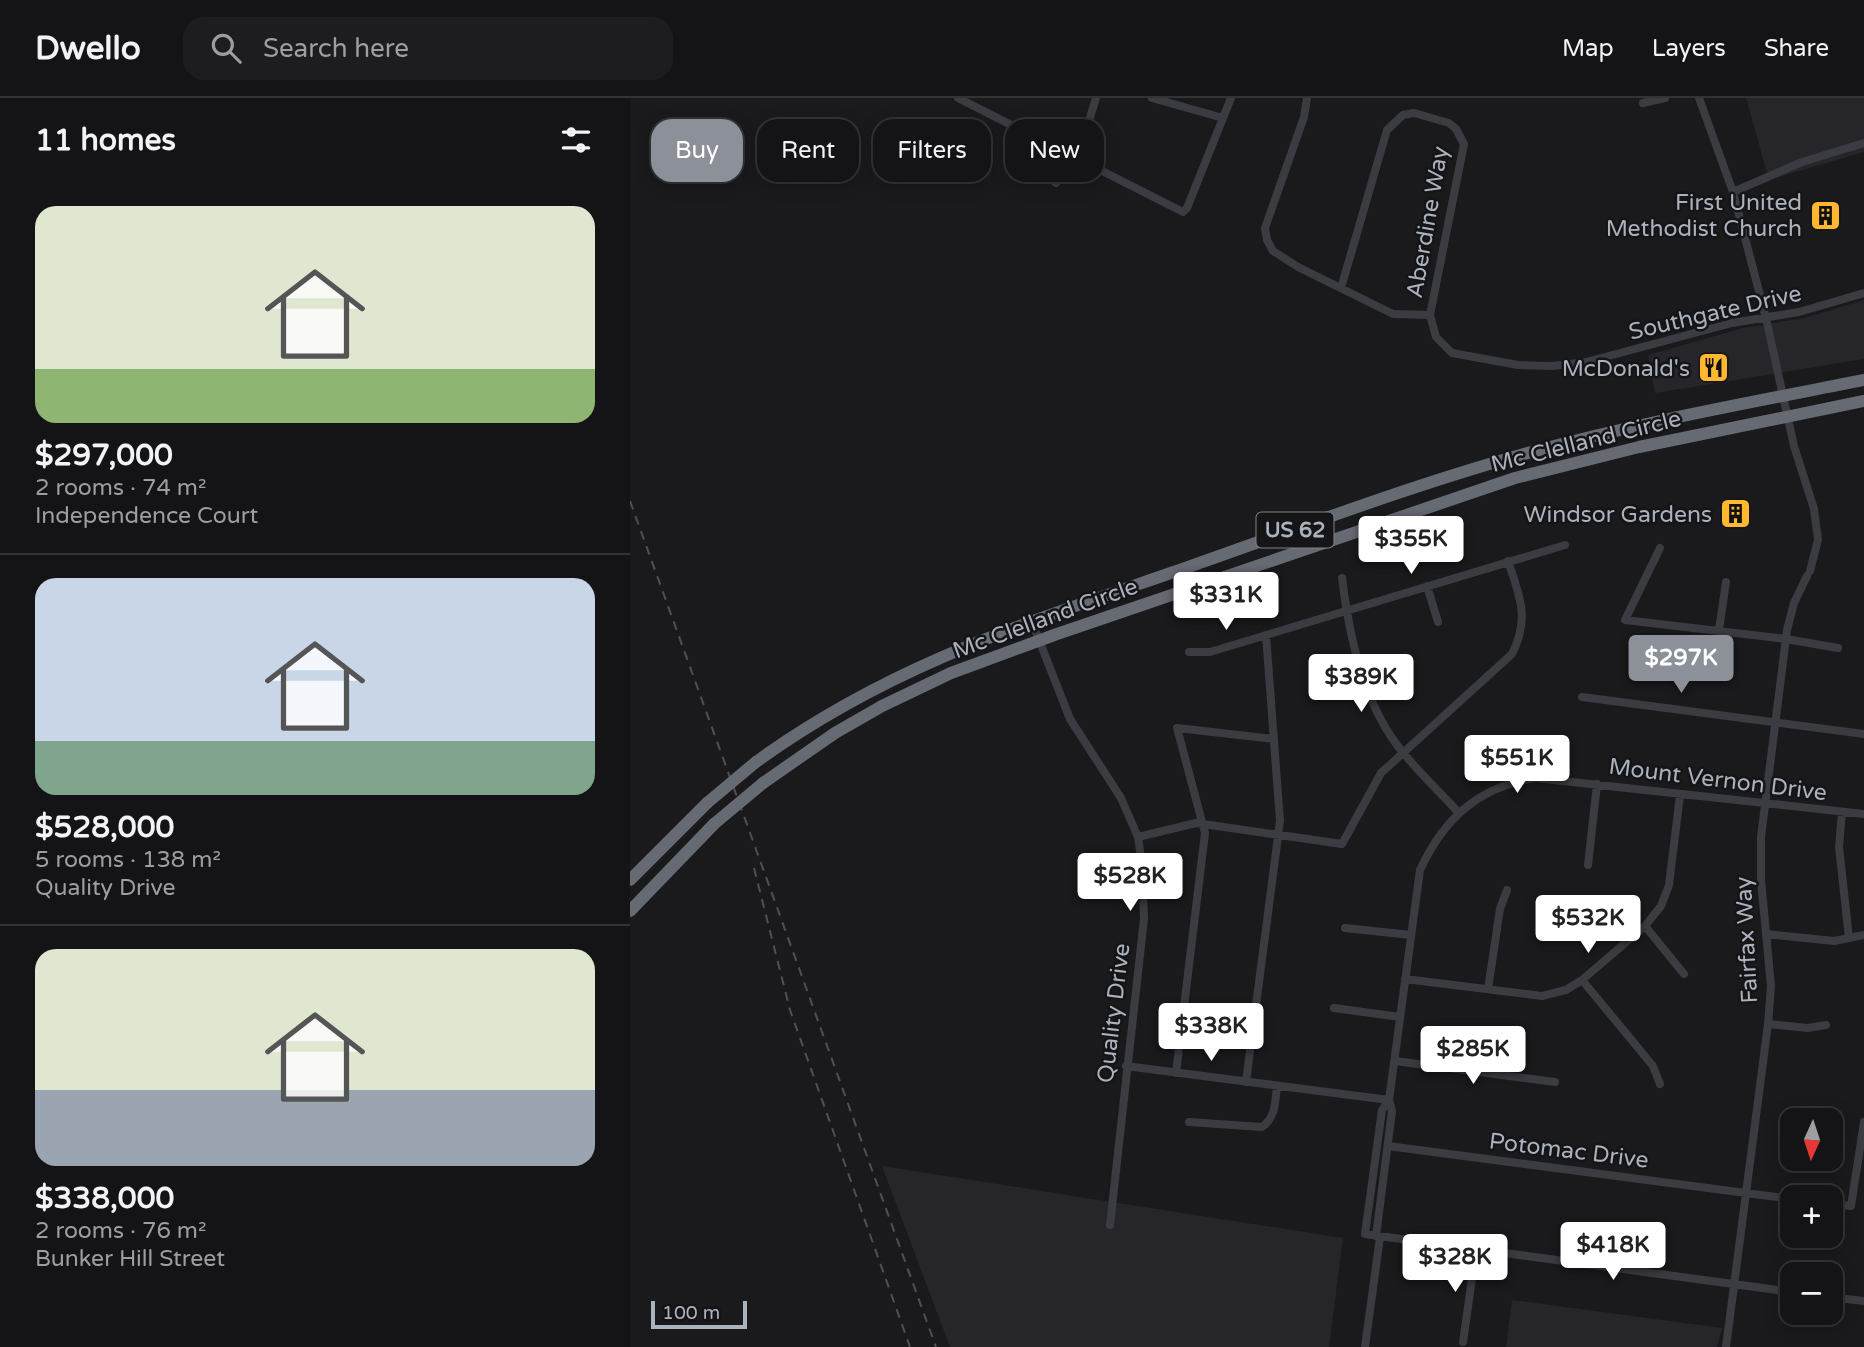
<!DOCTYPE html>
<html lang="en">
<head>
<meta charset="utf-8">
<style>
	:root { --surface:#141416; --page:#1d1d1f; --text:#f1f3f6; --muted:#9d9ea1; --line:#333335; --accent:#8c9099 }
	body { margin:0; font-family:"Varela Round",sans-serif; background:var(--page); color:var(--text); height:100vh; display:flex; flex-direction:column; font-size:26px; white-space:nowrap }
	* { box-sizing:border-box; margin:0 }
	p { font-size:23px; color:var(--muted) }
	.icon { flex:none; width:38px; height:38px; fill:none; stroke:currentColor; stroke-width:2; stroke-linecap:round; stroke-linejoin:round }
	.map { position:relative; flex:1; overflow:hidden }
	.side { display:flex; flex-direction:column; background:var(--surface); width:630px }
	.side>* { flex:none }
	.banner { position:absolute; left:21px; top:21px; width:665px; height:63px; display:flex; gap:14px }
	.needle { width:46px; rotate:183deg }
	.tools { position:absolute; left:1150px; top:1010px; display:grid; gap:14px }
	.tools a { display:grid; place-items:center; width:63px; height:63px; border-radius:14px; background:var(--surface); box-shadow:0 4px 18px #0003,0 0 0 2px var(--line); font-size:35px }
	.scale { position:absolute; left:21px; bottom:18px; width:96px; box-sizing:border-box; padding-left:7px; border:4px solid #abb1bd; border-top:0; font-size:19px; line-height:24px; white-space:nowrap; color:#abb1bd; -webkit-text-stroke:5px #151518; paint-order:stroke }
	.price { position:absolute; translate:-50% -60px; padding:0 16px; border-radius:7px; background:#fff; color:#222; font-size:23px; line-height:46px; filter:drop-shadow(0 2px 4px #0008) }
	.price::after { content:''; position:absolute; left:50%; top:42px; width:21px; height:16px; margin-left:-10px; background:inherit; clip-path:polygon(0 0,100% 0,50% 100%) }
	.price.selected { background:var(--accent); color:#fff }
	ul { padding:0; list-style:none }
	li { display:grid; align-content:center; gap:14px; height:371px; padding:0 35px }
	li+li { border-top:2px solid var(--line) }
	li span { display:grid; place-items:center; height:217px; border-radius:21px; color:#555 }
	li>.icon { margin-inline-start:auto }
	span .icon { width:126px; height:126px; fill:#fffc; stroke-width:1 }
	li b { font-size:30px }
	h2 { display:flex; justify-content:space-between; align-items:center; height:84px; padding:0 35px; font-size:30px }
	.tag { padding:0 24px; border-radius:21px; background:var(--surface); box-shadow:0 4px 18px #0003,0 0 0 2px var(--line); font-size:24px; line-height:63px }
	.tag.selected { background:var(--accent); color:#fff }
	header { display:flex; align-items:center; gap:42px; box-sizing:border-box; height:98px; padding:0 35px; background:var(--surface); border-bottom:2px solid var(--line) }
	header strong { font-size:33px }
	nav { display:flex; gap:38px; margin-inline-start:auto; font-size:24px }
	.search { width:490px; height:63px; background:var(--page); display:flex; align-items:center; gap:18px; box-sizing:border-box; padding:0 24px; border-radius:21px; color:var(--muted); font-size:26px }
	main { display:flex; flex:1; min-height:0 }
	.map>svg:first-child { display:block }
	.built { fill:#26262a }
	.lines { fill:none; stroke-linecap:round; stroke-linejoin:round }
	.minor { stroke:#3a3c42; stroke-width:8 }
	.highway { stroke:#666a73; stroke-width:12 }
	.rail { stroke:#4d5057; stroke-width:2; stroke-dasharray:9 7; stroke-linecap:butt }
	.highway-bridge { stroke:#666a73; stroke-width:12 }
	.labels { text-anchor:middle; stroke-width:5; stroke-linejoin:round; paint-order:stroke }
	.shield { fill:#151518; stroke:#7e828c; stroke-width:2 }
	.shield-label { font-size:21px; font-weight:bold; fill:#abb1bd }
	.poi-label { font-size:23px; fill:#abb1bd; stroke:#151518; text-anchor:end }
	.street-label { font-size:23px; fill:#abb1bd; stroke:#151518 }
</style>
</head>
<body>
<header>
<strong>Dwello</strong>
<div class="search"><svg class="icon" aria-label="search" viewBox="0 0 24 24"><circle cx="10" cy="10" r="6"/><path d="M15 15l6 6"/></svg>Search here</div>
<nav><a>Map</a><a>Layers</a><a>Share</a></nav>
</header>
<main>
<section class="side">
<h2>11 homes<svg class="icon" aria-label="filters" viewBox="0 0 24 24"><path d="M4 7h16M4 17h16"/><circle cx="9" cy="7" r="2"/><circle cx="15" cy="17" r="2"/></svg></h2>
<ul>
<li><span style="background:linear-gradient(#dfe7d0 75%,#8fb573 0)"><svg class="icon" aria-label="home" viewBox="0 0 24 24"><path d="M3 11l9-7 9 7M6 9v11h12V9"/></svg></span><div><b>$297,000</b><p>2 rooms · 74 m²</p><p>Independence Court</p></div></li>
<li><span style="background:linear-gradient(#c9d6e8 75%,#7fa58c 0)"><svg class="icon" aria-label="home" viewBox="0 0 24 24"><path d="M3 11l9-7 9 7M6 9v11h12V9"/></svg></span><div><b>$528,000</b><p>5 rooms · 138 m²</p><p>Quality Drive</p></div></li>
<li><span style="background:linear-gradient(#dfe7d0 65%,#9aa5b1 0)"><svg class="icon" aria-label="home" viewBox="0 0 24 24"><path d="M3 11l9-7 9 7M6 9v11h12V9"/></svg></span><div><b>$338,000</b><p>2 rooms · 76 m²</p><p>Bunker Hill Street</p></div></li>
</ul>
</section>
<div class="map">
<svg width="1234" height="1249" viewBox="0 0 1234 1249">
	<rect width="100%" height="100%" fill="#1a1a1d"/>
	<!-- built -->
	<path class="built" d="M1116 0H1234V54L1139 82Z
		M1234 202V261L1025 295 1018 257 1113 230 1175 220Z
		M252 1068 713 1140 699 1249H320Z
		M882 1202 1092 1230 1087 1249H876Z"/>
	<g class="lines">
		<!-- minor -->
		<path class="minor" d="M328 0 553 114 557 110 601 0
			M522 0 593 20
			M677 0 674 19 635 130 637 142 643 153 668 169 763 216 800 217
			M1069 0 1103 94 1136 220 1164 348 1184 411 1188 442 1180 473
			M1013 5 1035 0
			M426 85 458 26 466 0
			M1103 94 1172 64 1234 45
			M711 190 757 32 773 17 784 15 819 25 826 31 834 46 800 217 806 239 822 255 888 267 922 268 956 264 1102 225 1169 214 1234 195
			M1030 450 995 522 1156 541 1208 550
			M712 480C719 536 732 600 767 647 785 671 808 692 828 714
			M797 488 808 524
			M402 524 440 621 491 700 508 739 512 767 514 821 480 1127
			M1089 532 1096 484
			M559 554H580L935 447
			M952 599 1234 636
			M1212 714 1209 749 1219 840
			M508 739 566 725 712 746 751 675 882 556C900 520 890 499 878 463
			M958 767 967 686
			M1015 828 1054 876
			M715 830 781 837
			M1136 836 1204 843 1234 837
			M775 881 912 898 936 892 952 882 1015 828 1031 808 1039 787 1050 697
			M952 882 1023 968 1030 986
			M858 891 870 811 877 792
			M704 910 770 919
			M1138 926 1178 930 1196 927
			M765 963 925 984
			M496 968 759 1002
			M546 975 575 735 547 630 644 641
			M616 984 650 723 636 537
			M759 1002 752 1012 735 1136 1162 1194
			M559 1024 632 1029C646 1020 645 1003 647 988
			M758 1048 1162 1101
			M1200 1106 1221 1108 1234 1024
			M746 1138 762 1013 759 1002 790 772C814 720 849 689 905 680L1234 716
			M1200 1199 1234 1203
			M833 1244 846 1152
			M735 1249 750 1139
			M1096 1249 1138 926 1141 888 1131 782V739L1157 532 1164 505 1177 478"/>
		<!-- highway -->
		<path class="highway" d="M126 664C264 564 403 523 561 468 669 430 777 389 887 358 1001 326 1118 305 1234 282
			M133 685 205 635 252 608 321 575 427 536 885 380 1009 349 1234 303
			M0 782 77 705
			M0 813 84 726"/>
		<!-- rail -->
		<path class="rail" d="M0 403 306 1249
			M124 770 160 912 280 1249"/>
		<!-- highway-bridge -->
		<path class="highway-bridge" d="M77 705 126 664
			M84 726 133 685"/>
	</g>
	<!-- icons -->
	<defs>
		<symbol id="building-square" viewBox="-11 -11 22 22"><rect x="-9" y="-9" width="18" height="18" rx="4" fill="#ffb82f" stroke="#151518"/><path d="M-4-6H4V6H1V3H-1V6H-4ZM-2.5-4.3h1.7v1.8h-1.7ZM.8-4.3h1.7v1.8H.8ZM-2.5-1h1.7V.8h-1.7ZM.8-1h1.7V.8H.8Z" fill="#111"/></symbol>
		<symbol id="restaurant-square" viewBox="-11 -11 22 22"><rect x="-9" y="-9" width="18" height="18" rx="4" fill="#ffb82f" stroke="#151518"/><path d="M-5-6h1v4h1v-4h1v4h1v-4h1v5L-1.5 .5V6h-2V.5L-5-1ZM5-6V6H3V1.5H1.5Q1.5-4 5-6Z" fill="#111"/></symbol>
	</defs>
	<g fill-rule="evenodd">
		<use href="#building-square" x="1178" y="100" width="35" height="35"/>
		<use href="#restaurant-square" x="1066" y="252" width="35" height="35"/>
		<use href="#building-square" x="1088" y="398" width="35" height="35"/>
	</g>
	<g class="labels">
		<!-- shield labels -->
		<rect class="shield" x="626.5" y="414.5" width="77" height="35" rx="5"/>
		<g class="shield-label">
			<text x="665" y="439">US 62</text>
		</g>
		<!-- poi labels -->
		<g class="poi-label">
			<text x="1172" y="112">First United<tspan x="1172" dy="26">Methodist Church</tspan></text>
			<text x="1060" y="278">McDonald's</text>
			<text x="1082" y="424">Windsor Gardens</text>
		</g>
		<!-- street labels -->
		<g class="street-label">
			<text transform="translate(797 124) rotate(-80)" y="8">Aberdine Way</text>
			<text transform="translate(1085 214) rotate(-13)" y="8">Southgate Drive</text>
			<text transform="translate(956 343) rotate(-14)" y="8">Mc Clelland Circle</text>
			<text transform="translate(415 520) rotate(-20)" y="8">Mc Clelland Circle</text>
			<text transform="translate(1088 681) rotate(7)" y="8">Mount Vernon Drive</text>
			<text transform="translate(1116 842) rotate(-93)" y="8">Fairfax Way</text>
			<text transform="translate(483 915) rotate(-83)" y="8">Quality Drive</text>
			<text transform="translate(939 1052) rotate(7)" y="8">Potomac Drive</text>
		</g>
	</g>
</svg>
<div class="tools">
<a><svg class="needle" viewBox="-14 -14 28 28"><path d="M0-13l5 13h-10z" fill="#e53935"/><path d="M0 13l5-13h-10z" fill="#9d9ea1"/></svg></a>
<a>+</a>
<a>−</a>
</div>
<div class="scale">100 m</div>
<b class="price" style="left:781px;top:478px">$355K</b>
<b class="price" style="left:596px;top:534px">$331K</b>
<b class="price selected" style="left:1051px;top:597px">$297K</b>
<b class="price" style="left:731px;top:616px">$389K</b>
<b class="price" style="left:887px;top:697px">$551K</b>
<b class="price" style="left:500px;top:815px">$528K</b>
<b class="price" style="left:958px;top:857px">$532K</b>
<b class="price" style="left:581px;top:965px">$338K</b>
<b class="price" style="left:843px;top:988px">$285K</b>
<b class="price" style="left:983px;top:1184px">$418K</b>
<b class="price" style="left:825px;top:1196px">$328K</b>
<div class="banner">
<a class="tag selected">Buy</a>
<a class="tag">Rent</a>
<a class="tag">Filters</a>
<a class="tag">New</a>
</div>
</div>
</main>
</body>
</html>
